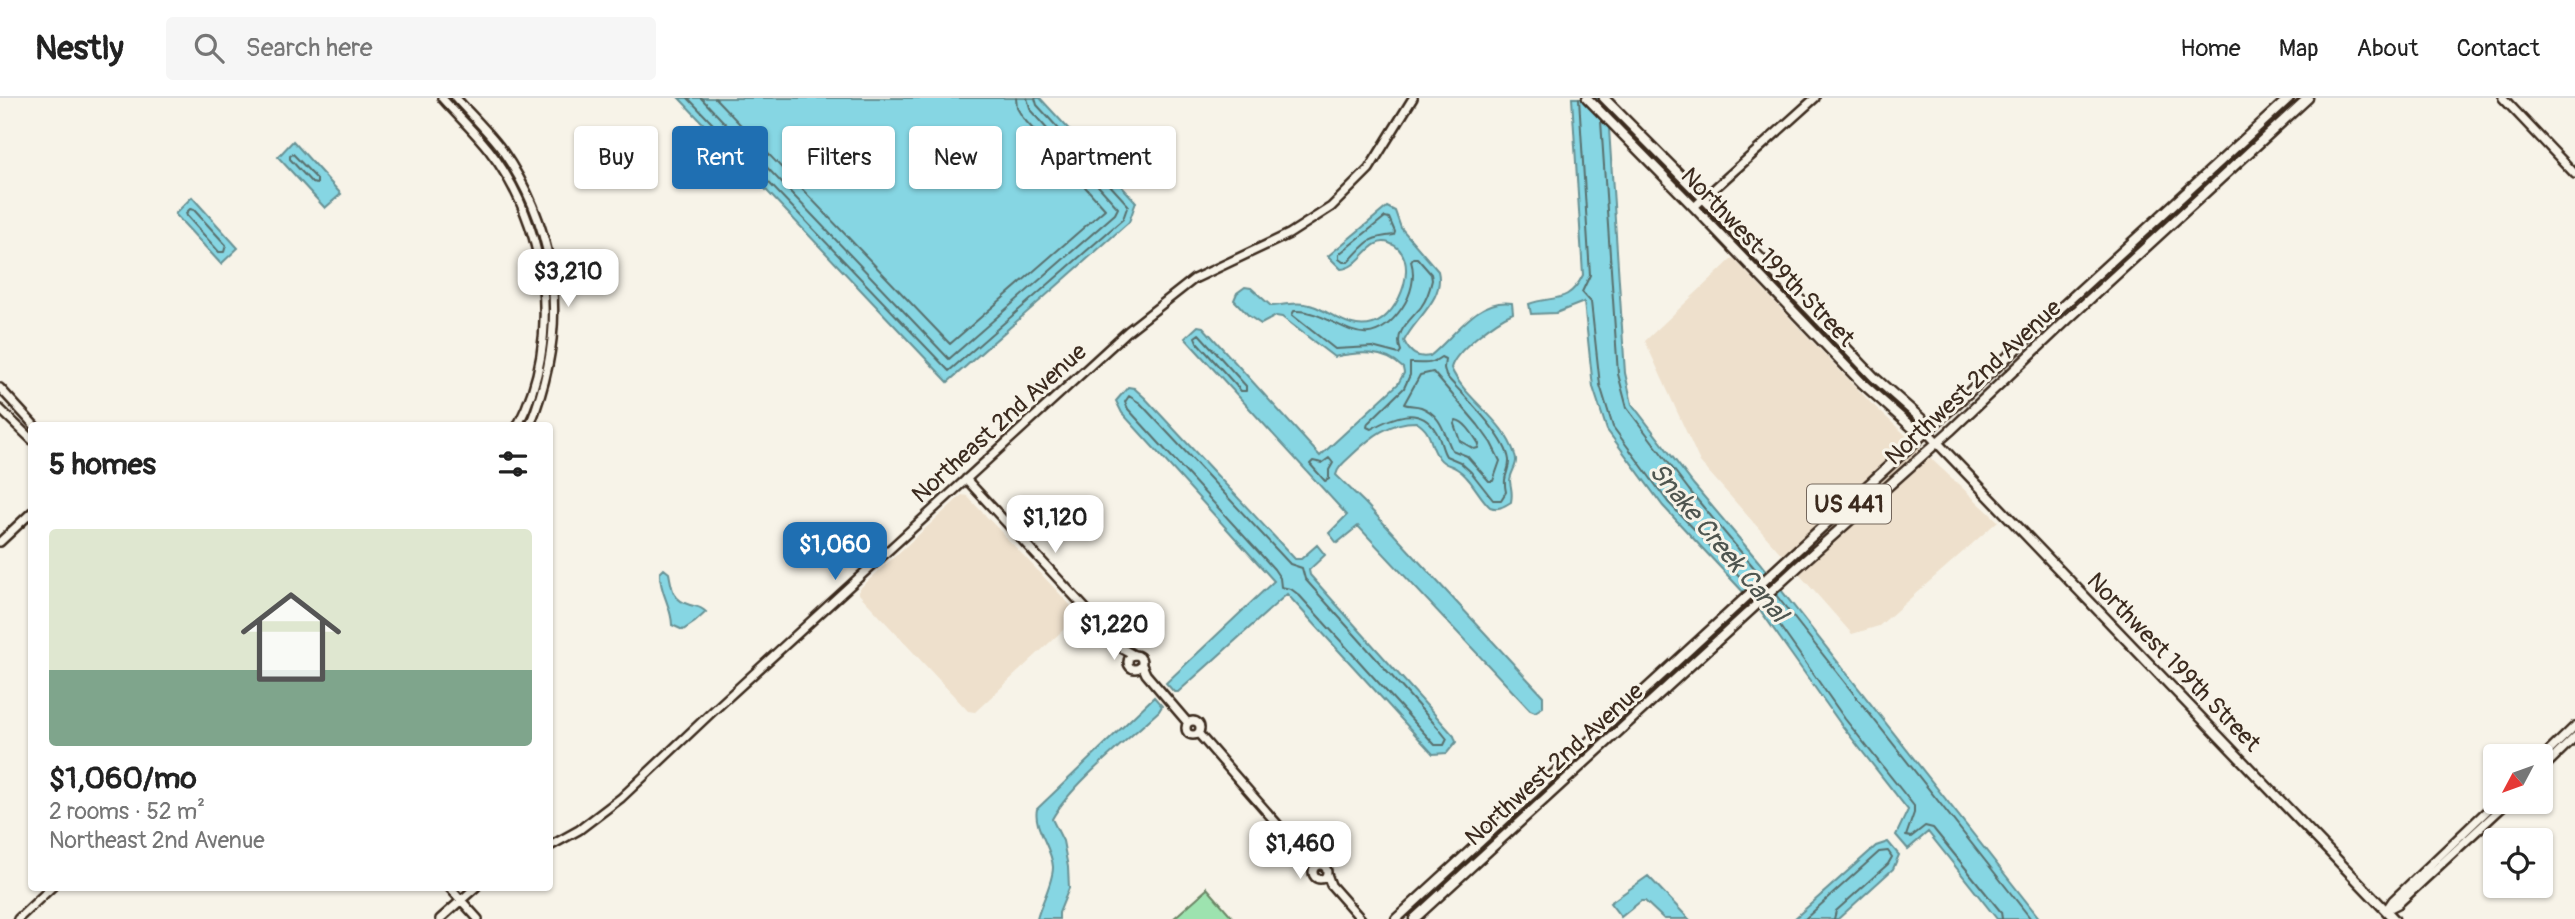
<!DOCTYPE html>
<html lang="en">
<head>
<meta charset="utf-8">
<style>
	:root { --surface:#fff; --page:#f6f6f6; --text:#222; --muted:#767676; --line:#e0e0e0; --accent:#1f6fb2 }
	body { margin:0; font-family:Pangolin,sans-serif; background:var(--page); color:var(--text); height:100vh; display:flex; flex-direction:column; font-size:26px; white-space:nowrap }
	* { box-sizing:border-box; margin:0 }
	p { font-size:23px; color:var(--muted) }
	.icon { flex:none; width:38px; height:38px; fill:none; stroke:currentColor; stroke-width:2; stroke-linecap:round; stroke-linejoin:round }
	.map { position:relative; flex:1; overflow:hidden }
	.panel { position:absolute; left:28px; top:324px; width:525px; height:469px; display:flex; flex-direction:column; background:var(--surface); border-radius:7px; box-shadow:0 2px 5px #0004 }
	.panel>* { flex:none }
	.top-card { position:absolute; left:574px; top:28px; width:665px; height:63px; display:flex; gap:14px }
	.needle { width:46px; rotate:229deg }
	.tools { position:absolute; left:2483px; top:646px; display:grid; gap:14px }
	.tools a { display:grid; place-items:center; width:70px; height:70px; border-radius:7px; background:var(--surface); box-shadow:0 2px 5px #0004; font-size:35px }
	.price { position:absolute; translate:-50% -60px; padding:0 16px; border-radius:14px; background:#fff; color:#222; font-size:23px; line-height:46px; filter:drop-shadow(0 2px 4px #0008) }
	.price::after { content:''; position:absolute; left:50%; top:42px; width:21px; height:16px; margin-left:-10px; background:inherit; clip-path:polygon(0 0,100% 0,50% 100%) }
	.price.on { background:var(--accent); color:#fff }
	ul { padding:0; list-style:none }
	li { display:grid; align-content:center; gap:14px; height:371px; padding:0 21px }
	li span { display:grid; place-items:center; height:217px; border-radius:7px; color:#555 }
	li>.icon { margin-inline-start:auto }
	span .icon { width:126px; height:126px; fill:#fffc; stroke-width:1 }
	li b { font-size:30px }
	h2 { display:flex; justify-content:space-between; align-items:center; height:84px; padding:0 21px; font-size:30px }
	.tag { padding:0 24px; border-radius:7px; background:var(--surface); box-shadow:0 2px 5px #0004; font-size:24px; line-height:63px }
	.tag.on { background:var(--accent); color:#fff }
	header { display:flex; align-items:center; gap:42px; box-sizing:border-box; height:98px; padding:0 35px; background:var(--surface); border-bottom:2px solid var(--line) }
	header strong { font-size:33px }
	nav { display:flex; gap:38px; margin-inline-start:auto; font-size:24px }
	.search { width:490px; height:63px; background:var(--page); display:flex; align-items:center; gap:18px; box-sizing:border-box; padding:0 24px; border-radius:7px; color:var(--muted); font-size:26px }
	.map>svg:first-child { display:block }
	.built { fill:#eee0cc }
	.green { fill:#9de3af; stroke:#6c8666; stroke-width:2 }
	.water { fill:#86d6e3; stroke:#689194; stroke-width:2 }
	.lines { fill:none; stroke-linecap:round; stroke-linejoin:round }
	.shore { stroke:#596f6d; stroke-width:2 }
	.secondary-casing { stroke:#3b2a1e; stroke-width:12 }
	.primary-casing { stroke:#3b2a1e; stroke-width:13 }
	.secondary { stroke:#f7f3e8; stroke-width:7 }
	.primary { stroke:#f7f3e8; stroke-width:8 }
	.labels { text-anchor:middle; stroke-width:6; stroke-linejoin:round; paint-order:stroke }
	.shield { fill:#f7f3e8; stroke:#73665b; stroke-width:2 }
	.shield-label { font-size:23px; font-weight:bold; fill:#3b2a1e }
	.street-label { font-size:24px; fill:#3b2a1e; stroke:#f7f3e8 }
	.water-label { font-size:26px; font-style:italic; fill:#4e554f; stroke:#f7f3e8 }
</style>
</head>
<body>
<header>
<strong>Nestly</strong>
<div class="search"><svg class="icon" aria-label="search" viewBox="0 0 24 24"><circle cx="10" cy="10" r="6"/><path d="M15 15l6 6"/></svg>Search here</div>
<nav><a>Home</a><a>Map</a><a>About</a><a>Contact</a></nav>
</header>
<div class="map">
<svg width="2575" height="821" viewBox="0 0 2575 821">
	<rect width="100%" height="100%" fill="#f7f3e8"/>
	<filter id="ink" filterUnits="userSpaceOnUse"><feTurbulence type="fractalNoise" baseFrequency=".0143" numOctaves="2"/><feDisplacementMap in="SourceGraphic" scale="14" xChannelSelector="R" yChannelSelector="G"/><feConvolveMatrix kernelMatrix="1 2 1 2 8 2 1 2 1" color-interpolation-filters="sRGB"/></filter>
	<g filter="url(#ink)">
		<!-- built -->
		<path class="built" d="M1733 160 1870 304 1998 423 1879 528 1852 536 1700 364 1645 243Z
			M962 397 967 398 1078 515 1076 520 975 614 968 613 859 496V491Z"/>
		<!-- green -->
		<path class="green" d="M1207 790 1234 821H1173L1207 791Z"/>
		<!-- water -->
		<path class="water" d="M679 0H1040L1136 104 1129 124 948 284Z
			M1572 0H1607L1625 275 1632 306 1694 387 1759 464 2040 821H1997L1928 734 1908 751 1896 737 1908 712 1840 625 1760 512 1663 408 1607 332 1593 289 1584 204 1556 215 1531 216 1529 206C1553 197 1568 207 1583 177Z
			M293 43 341 96 325 110 278 59Z
			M192 99 238 150 221 166 175 116Z
			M1387 109 1395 113 1401 130 1438 173C1445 201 1415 220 1404 243 1410 255 1417 261 1430 258 1454 239 1478 199 1512 205L1513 215C1496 222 1455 253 1451 270 1465 302 1504 321 1515 357 1519 367 1510 374 1510 383 1511 392 1513 394 1511 404 1503 409 1498 412 1490 409 1478 398 1471 379 1457 371 1450 366 1445 368 1439 360 1428 346 1434 335 1416 324 1389 324 1371 339 1353 356 1346 363 1338 368 1336 377L1365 405 1543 598V609L1535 614 1530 612 1358 428 1337 445 1329 435 1347 417 1185 240 1198 228 1203 229 1320 358 1398 286 1404 275 1403 270C1384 251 1357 254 1334 259L1282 219 1276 218 1261 226 1249 218 1234 202 1237 195 1245 189 1251 190 1271 208C1284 207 1300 203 1313 208 1333 215 1350 233 1373 226 1400 218 1423 157 1389 145 1370 138 1361 170 1341 171L1328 158Z
			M1128 289 1134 290 1145 300 1295 461H1301L1317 447 1325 457 1309 472 1310 477 1454 638 1456 644 1447 655 1433 656 1287 496 1178 594H1174L1166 585 1274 483 1122 315 1116 303Z
			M664 471 669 475C672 490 672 502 690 507 697 509 700 508 706 514L695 524 683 532 672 527C672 509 659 493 660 475Z
			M1154 599 1162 608 1159 613C1128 642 1072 685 1052 721L1063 743 1068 769 1069 790 1059 815V821H1037C1041 805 1053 785 1053 769 1052 749 1033 730 1037 711Z
			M1888 744 1899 757 1893 771 1838 821H1794L1876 748Z
			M1648 778 1689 821H1664L1645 803H1641L1621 819 1610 805Z"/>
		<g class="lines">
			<!-- shore -->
			<path class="shore" d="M688 0 949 273 1123 121 1128 107 1037 7 1035 0
				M701 0 949 261 1115 116 1118 110 1031 13 1027 0
				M715 0 950 246 1105 111 1023 20 1017 10 1016 0
				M1579 0 1590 177 1582 194 1591 204 1600 287 1613 329 1668 404 1749 488
				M1601 23 1618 276 1627 310 1689 392 1761 478
				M293 56 317 81V86L312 85 290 61V58Z
				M190 111 194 112 226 147 224 154H219L187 118 186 115Z
				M1385 119 1389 120 1395 134 1394 137C1365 140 1368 144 1348 164H1343L1339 161V156Z
				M1413 160H1417L1431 176 1432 182C1430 191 1427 201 1421 209 1410 223 1393 234 1401 253L1399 256 1372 249 1335 251 1292 217 1294 213C1336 211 1363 266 1402 210 1411 197 1416 179 1411 163Z
				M1199 236 1246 288V293H1241L1197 244 1195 239Z
				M1441 259 1445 261 1444 270 1446 278C1463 297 1506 338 1509 362 1510 374 1502 376 1506 394L1501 402H1493L1471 374 1460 364 1446 358C1441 350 1441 340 1435 332 1419 307 1392 319 1371 331L1367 329 1368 325 1404 290 1410 277V265C1424 264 1427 269 1441 259Z
				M1433 274 1478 327 1491 345 1500 363 1493 383H1489L1467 358 1452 352C1444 336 1442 317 1421 309 1415 307 1409 308 1404 306L1420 277Z
				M1129 298 1140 305 1290 466 1302 470 1305 481 1439 631 1447 641 1444 647H1435L1299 497 1291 491 1281 489 1280 480 1274 471 1128 311 1125 304Z
				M1456 322C1466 324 1473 337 1479 346L1478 350 1474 351 1460 343 1454 326Z
				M1329 360 1333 365 1329 372V381L1325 383 1310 366 1313 363 1322 365Z
				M1776 497 2031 821
				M1765 507 1845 621 1914 708V715L1906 738 1911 739 1925 728 1933 730 2001 814 2002 821
				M1805 821 1879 754 1888 753 1892 759 1888 766 1836 813 1834 821"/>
			<defs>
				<path id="secondary" d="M442 0C457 17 475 34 489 52 548 128 563 241 518 327
					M456 0C471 17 488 33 502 52 561 137 568 233 530 327
					M2503 0 2575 76
					M1694 109 1815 0
					M0 290 34 327
					M0 311 32 342
					M966 381 1123 551 1134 557
					M0 444 32 414
					M1128 564a7 7 0 1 1 14 0a7 7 0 1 1-14 0Z
					M1142 567 1146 576 1188 625
					M1186 630a7 7 0 1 1 14 0a7 7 0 1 1-14 0Z
					M1198 635 1306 759 1319 767
					M2541 661 2575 628
					M2541 672 2575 639
					M550 748 579 732 621 700 711 615 1128 233 1194 181 1289 136 1331 109 1369 71 1413 0
					M1313 774a7 7 0 1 1 14 0a7 7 0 1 1-14 0Z
					M1327 776 1331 787 1361 821
					M449 789 478 821
					M2387 811 2393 802 2496 704
					M2386 812 2398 806 2508 704
					M18 821 52 789
					M440 821 476 789"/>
				<path id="primary" d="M1587 0 1694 109 1862 285 1916 333 1927 334
					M1604 0 1704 101 1874 279 1925 324 1927 334 2394 821
					M1396 821 2289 0
					M1414 821 1801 466 1950 333 2068 221 2308 0"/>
			</defs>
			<!-- secondary casing -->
			<use href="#secondary" class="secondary-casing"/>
			<!-- primary casing -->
			<use href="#primary" class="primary-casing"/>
			<!-- secondary -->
			<use href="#secondary" class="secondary"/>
			<!-- primary -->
			<use href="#primary" class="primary"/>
		</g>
	</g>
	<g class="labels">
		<!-- shield labels -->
		<rect class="shield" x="1807" y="386.5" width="84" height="39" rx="5"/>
		<g class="shield-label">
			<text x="1849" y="414">US 441</text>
		</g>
		<!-- street labels -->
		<g class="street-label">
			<text transform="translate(1768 159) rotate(46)" y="8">Northwest 199th Street</text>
			<text transform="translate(1973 284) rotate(-43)" y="8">Northwest 2nd Avenue</text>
			<text transform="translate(999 325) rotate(-42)" y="8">Northeast 2nd Avenue</text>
			<text transform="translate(2174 564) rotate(46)" y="8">Northwest 199th Street</text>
			<text transform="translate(1554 666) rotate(-42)" y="8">Northwest 2nd Avenue</text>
		</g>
		<!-- water labels -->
		<g class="water-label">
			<text transform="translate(1719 444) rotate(50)" y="9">Snake Creek Canal</text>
		</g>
	</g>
</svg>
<div class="tools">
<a><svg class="needle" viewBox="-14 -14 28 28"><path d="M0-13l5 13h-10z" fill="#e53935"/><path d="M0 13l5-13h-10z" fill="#767676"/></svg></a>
<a><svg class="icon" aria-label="locate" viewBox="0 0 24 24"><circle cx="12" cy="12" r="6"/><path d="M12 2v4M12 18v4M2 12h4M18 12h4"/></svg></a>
</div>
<b class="price" style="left:568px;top:211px">$3,210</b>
<b class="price" style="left:1055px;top:457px">$1,120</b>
<b class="price on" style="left:835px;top:484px">$1,060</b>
<b class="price" style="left:1114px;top:564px">$1,220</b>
<b class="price" style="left:1300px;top:783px">$1,460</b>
<div class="top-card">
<a class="tag">Buy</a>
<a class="tag on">Rent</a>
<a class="tag">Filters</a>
<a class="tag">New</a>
<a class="tag">Apartment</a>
</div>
<section class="panel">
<h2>5 homes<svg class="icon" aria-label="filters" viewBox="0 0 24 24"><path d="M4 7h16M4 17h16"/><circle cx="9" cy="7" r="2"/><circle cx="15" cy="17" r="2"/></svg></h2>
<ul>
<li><span style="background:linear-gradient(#dfe7d0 65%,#7fa58c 0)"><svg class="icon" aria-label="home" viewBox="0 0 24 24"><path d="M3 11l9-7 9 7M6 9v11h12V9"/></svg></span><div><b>$1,060/mo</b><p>2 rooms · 52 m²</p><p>Northeast 2nd Avenue</p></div></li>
</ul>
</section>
</div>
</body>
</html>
